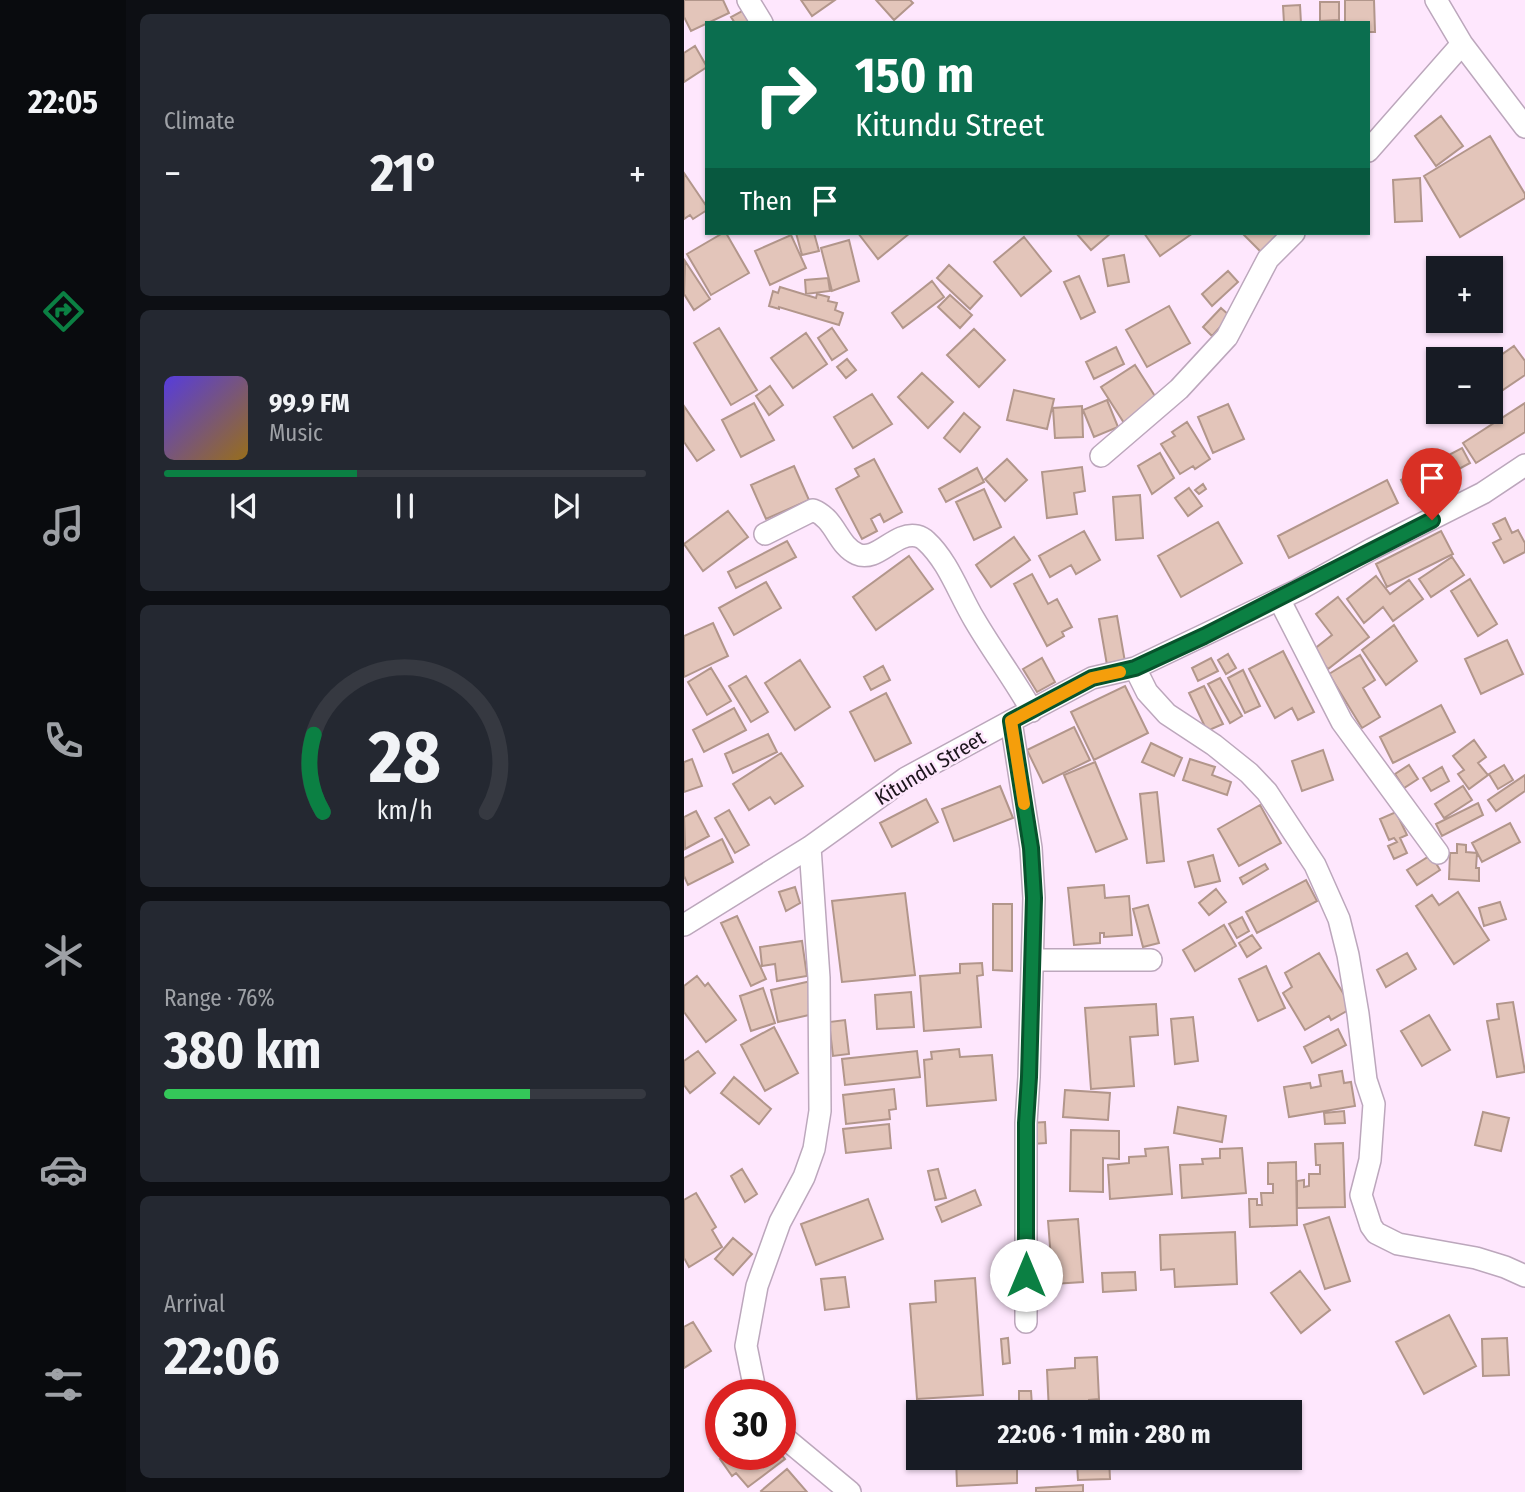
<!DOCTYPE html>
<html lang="en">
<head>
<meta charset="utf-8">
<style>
  body { margin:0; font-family:"Fira Sans Condensed",sans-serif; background:#242831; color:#f1f3f6; height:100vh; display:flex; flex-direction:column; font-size:26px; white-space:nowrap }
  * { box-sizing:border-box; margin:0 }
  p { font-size:23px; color:#9ea1a6 }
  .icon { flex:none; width:38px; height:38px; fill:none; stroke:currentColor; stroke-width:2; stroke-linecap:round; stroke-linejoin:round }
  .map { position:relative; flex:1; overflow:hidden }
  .drawer { display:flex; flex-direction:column; gap:14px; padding:14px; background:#0d0f14; width:558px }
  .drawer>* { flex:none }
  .top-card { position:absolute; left:21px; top:21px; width:665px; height:214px; border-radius:0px; box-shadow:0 2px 5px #0004; background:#0b6e4f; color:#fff; overflow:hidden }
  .controls { position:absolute; left:742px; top:256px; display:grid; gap:14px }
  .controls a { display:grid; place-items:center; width:77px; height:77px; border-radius:0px; background:#171b24; box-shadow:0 2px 5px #0004; font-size:35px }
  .speed { position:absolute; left:21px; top:1379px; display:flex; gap:14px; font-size:35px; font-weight:700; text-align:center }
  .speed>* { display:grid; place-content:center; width:91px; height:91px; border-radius:50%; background:#171b24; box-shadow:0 2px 5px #0004; line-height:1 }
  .speed .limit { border:10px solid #d22; background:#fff; color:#111 }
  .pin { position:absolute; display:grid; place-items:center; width:60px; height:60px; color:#fff; margin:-72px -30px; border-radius:50% 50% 50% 0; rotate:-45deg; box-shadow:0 0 7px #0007 }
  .pin .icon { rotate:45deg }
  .me { position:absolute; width:77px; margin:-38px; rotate:0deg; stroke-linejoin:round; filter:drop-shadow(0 0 5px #0008) }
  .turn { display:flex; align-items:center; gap:24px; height:147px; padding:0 35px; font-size:32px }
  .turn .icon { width:91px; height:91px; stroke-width:2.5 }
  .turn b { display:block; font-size:49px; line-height:60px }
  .then { display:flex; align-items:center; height:66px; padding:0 35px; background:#0003; gap:14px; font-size:26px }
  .big { font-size:52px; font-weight:700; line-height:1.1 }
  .drawer .tile { flex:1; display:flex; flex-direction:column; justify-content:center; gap:10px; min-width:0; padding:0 24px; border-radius:10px; background:#242831 }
  .drawer .dial { align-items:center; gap:0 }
  .dial svg { height:182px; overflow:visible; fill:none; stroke:#363941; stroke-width:7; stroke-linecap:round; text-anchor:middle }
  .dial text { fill:#f1f3f6; stroke:none }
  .song { display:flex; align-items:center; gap:21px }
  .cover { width:84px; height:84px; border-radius:10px; background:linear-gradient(135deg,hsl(250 70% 55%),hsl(40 70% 35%)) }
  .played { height:7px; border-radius:4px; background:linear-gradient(90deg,#0b8043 40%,#363941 40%) }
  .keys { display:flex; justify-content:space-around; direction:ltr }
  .heat { display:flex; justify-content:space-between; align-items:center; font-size:38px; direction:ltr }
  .charge { height:10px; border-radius:5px; background:linear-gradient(90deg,#34c759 76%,#363941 0) }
  .trip { position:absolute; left:222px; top:1400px; width:396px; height:70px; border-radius:0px; background:#171b24; box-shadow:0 2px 5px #0004; font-weight:700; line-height:70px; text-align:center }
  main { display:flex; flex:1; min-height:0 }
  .tab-bar { display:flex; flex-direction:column; width:126px; justify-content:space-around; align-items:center; background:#090b0e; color:#9ea1a6 }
  .tab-bar .icon { width:49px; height:49px }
  .tab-bar .current { color:#0b8043 }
  .tab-bar b { font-size:32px; color:#f1f3f6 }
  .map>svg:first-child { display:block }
</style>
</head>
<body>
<main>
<nav class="tab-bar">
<b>22:05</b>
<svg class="icon current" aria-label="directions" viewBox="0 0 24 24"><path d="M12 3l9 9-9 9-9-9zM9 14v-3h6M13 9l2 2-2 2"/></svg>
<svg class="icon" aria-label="music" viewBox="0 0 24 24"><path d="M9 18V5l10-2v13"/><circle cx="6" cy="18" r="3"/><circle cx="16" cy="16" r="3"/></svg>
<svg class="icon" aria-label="phone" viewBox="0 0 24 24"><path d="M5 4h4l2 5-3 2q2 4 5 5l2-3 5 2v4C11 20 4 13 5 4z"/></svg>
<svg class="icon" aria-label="climate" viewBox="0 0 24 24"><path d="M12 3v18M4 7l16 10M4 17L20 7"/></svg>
<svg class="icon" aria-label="car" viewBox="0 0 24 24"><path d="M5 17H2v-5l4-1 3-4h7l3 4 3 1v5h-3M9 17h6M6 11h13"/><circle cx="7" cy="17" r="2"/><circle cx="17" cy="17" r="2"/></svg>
<svg class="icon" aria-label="filters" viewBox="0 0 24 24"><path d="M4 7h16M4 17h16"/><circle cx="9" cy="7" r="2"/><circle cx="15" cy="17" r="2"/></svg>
</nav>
<section class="drawer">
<div class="tile"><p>Climate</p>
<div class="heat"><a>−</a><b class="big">21°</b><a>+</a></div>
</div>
<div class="tile">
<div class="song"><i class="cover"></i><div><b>99.9 FM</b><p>Music</p></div></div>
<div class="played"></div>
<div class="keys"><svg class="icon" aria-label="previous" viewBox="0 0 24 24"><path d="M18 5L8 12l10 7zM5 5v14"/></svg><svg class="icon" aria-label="pause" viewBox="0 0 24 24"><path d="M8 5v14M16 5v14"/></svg><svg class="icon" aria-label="next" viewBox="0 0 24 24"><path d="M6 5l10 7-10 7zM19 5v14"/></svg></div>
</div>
<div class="tile dial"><svg viewBox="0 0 100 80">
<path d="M14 69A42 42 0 1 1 86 69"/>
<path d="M14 69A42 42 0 0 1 10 35" stroke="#0b8043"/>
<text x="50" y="56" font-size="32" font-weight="700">28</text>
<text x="50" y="72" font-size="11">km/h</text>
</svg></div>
<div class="tile"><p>Range · 76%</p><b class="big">380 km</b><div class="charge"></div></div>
<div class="tile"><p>Arrival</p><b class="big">22:06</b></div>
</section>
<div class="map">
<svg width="841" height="1492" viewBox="0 0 841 1492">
  <rect width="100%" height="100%" fill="#fee7fd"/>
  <path fill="#e3c5ba" stroke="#b2968b" stroke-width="2" d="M0,0H39L45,13L7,31L0,17Z
    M117,0H151L128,16Z
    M192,0H226L229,3L210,20Z
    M661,0H690L691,32H684V23H661Z
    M636,2H655V20L636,21Z
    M616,5L617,23H600L599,6Z
    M60,10L68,23H51L47,17Z
    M11,46L23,67L0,82V53Z
    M757,116L779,146L752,166L731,136Z
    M806,136L841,194V198L776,237L740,176Z
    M0,173L23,207V210L9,219L6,215L0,219Z
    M736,178L738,221L711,222L709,180Z
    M39,233H42L65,273L27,295L3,254Z
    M112,233H130L135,251L118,255Z
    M174,233H226L194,259Z
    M392,233H427L407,250Z
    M460,233H509L476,256Z
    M558,233H601L579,254Z
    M107,235L122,268L86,285L71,251Z
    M340,237L367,271L337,296L310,262Z
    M165,240L175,281L148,291L137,248Z
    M440,255L445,282L424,286L419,259Z
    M1,261L26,299L10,310L0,294Z
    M265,265L298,296L286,309L253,278Z
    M544,271L554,282L528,306L518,294Z
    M395,276L411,312L397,319L380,282Z
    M144,278L146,291L122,294L121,280Z
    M248,281L260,297L219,328L208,313Z
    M96,287L132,298L133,294L145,297L144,301L153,303L151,310L159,313L155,325L95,307V309L85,306L89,291L94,293Z
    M266,295L288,315L276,328L254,307Z
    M485,306L506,343L463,367L442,330Z
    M537,308L546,316L528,336L519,327Z
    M35,328L73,390L47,405L10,343Z
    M148,328L163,350L148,360L134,338Z
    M290,329L321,360L295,387L263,355Z
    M122,333L143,364L109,388L87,358Z
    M830,346L841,361V375L807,398V362Z
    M432,347L440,364L410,379L402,362Z
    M163,359L172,370L162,378L153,367Z
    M451,365L476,404L442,426L417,387Z
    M238,373L269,402L244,428L214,397Z
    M86,386L99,405L85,415L72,396Z
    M330,390L370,399L363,429L323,420Z
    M188,394L208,424L169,448L150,417Z
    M423,400L434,427L410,437L399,410Z
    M70,403L90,440L57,457L38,420Z
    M841,403V432L792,463L779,443Z
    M544,404L560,439L529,453L514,417Z
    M0,406L30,450L13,461L0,442Z
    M398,406L399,437L371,438L369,408Z
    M280,413L296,427L276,452L260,438Z
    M503,422L526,459L511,469L509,466L496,474L477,444L491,436L488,432Z
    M778,448L786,463L725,496L717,480Z
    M476,453L490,478L468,494L454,466Z
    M190,459L218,512L200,522L196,514L187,519L193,531L178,539L152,489L175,476L171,469Z
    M323,459L343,480L321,501L301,479Z
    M110,466L125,500L82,519L67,485Z
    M398,467L401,491L390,493L393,514L363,518L358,472Z
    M293,468L300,482L262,502L255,489Z
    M703,480L714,503L605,558L594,536Z
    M519,484L522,489L515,494L511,490Z
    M505,488L518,506L504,516L491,498Z
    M300,489L317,527L290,540L272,502Z
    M456,495L459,538L432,540L429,497Z
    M44,511L64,537L19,571L0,544Z
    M821,518L828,533L834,530L841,543V552L820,563L809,543L817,539L809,524Z
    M534,522L558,563L497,597L474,556Z
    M400,531L416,560L392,574L387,565L366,577L355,556Z
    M757,531L769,554L703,587L692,564Z
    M330,537L346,560L307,587L292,565Z
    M103,541L112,557L52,588L44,572Z
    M225,556L249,589L192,630L169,597Z
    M768,557L780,575L747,597L735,579Z
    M348,574L364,604L373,599L388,627L378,632L380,636L363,646L330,584Z
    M692,576L706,594L725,580L739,599L709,621L699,607L680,623L663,599Z
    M786,579L813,624L794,636L767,591Z
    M82,582L97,608L50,635L35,608Z
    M654,597L685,637L644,669L629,650L648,635L632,614Z
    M433,616L441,662L423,665L415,619Z
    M29,623L44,656L0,677V636Z
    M710,625L733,661L702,685L678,650Z
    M823,640L839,674L797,694L781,659Z
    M599,651L630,712L614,720L608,708L591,718L565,669Z
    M544,654L552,668L542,674L534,660Z
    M676,655L691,680L679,688L696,717L678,728L645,674Z
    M358,658L371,682L353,692L339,669Z
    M527,658L534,671L514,681L508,668Z
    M116,660L146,707L111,730L81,683Z
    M199,666L206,680L187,690L180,677Z
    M27,668L47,701L23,715L4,682Z
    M559,670L576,706L561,713L544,678Z
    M62,676L84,712L67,722L45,686Z
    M536,678L558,716L546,723L524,684Z
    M441,686L464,733L410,760L387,712Z
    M520,686L539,724L523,731L505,693Z
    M202,693L227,743L191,761L166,712Z
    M757,705L771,732L709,763L696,737Z
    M50,708L62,730L20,752L9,730Z
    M390,727L406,760L359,783L343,750Z
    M84,734L93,752L49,773L41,754Z
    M790,740L802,757L794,763L804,775L785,789L774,774L780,770L769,756Z
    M467,743L498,758L490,776L458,762Z
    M639,750L649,780L618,791L608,761Z
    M97,753L119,786L91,804L86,797L65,810L49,784Z
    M8,759L18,786L0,792V762Z
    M506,759L531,767L528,775L547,782L543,795L499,780Z
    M411,762L443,839L412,852L380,775Z
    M725,765L734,779L720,788L711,774Z
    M820,765L829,780L814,789L805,774Z
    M758,767L765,781L747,791L739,778Z
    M841,775V791L812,811L804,800Z
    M316,786L329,818L270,841L258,809Z
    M779,786L788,800L760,818L751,804Z
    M473,792L480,861L463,863L456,794Z
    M242,799L254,822L208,847L196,823Z
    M794,803L799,815L758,836L752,824Z
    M576,805L597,843L555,866L534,829Z
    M45,810L65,845L51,853L31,818Z
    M12,811L25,836L1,849L0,817Z
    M712,812L723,835L716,838L723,853L710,859L704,846L713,842L710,838L705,840L696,819Z
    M826,823L836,842L798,862L788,843Z
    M38,839L49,862L4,885L0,876V858Z
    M773,844L782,845V852L793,853L792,868H795V881L765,879L766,853H773Z
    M529,855L536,881L511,887L504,862Z
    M747,855L756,870L733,885L723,870Z
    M581,864L584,869L559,884L556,878Z
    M622,880L633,901L573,933L562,912Z
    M420,885L421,898L445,896L448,935L420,937V933H416V943L390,945L384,888Z
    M111,887L116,903L102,911L95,892Z
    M532,889L542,902L525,915L515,903Z
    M774,892L805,940L770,964L732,906L748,895L755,905Z
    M221,893L231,975L158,982L148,901Z
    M816,902L822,919L800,926L795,908Z
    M309,904H328V971L309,970Z
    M464,905L475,943L459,947L449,909Z
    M53,916L82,979L67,986L37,923Z
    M558,917L565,931L553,938L545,924Z
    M540,925L552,946L511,971L499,950Z
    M568,935L577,948L563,957L555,943Z
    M118,941L123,976L93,981L91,964L78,966L76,947Z
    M635,953L668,1008L647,1020L645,1016L621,1030L599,993L608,987L601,973Z
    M723,953L732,969L702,987L693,970Z
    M298,963L299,975L293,976L297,1027L240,1031L236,976L276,973V964Z
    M582,966L601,1008L574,1021L555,979Z
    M13,976L21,986L24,983L52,1020L22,1042L0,1012V986Z
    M127,981L134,1013L94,1022L87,990Z
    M79,988L91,1023L67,1031L56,996Z
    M227,992L230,1027L193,1029L191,995Z
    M829,1002L841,1072L813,1077L803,1021L815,1019L813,1004Z
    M472,1004L474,1035L446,1037L450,1086L407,1089L401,1008Z
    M745,1015L766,1050L738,1066L717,1031Z
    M509,1017L514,1061L491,1064L487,1019Z
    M161,1020L165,1054L149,1056L145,1022Z
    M90,1027L114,1073L81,1091L57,1045Z
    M654,1029L662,1045L628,1063L620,1047Z
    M275,1049L276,1057L308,1055L312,1100L243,1106L240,1060L248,1059L247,1052Z
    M14,1051L31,1073L6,1093L0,1085V1061Z
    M233,1051L236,1077L161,1085L158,1059Z
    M658,1071L660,1083L667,1082L671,1106L605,1117L600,1087L626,1083L627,1088L637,1086L635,1075Z
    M50,1077L87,1109L75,1124L37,1093Z
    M210,1089L212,1109L205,1110L206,1119L162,1124L159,1095Z
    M381,1090L426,1093L424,1120L379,1117Z
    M494,1107L542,1116L538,1142L490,1133Z
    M660,1111L661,1123L641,1124L640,1113Z
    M799,1112L825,1118L817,1151L791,1145Z
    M361,1122L362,1143L348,1144L347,1123Z
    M205,1124L207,1148L162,1153L159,1129Z
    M387,1130L435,1131V1159L419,1158V1192L386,1191Z
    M659,1143L661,1207L613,1208V1181L620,1180V1187L625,1186V1174H636V1165H632L631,1144Z
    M484,1147L488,1194L426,1199L424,1165L445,1163V1157L462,1156L461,1149Z
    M558,1148L562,1193L498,1198L496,1165L519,1164L518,1159L536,1158V1149Z
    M612,1162L613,1225L566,1227L565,1199H573V1205H578L577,1193H589V1184H584V1163Z
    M58,1169L73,1194L61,1202L47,1176Z
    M254,1169L262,1198L251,1200L244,1171Z
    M291,1190L297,1205L258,1222L252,1207Z
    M12,1193L32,1227L28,1230L38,1247L5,1267L0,1258V1200Z
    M184,1199L199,1239L132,1265L117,1224Z
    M645,1217L666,1281L641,1289L620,1225Z
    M394,1219L399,1282L369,1284L364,1221Z
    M551,1232L553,1284L491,1287L490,1269L477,1270L476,1235Z
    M49,1238L68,1254L49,1275L31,1259Z
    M616,1271L646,1310L617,1333L587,1293Z
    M451,1272L452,1290L419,1292L418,1273Z
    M161,1277L165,1307L141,1310L137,1279Z
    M291,1278L299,1395L233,1399L226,1304L252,1302L251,1281Z
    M765,1315L792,1366L740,1394L712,1342Z
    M9,1322L27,1351L0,1368V1327Z
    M324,1338L326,1363L319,1364L317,1339Z
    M823,1338L825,1375L799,1376L798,1339Z
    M413,1357L415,1399L405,1400L406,1412H365L363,1370L391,1368V1358Z
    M335,1391H347L348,1406H335Z
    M96,1453L101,1459L64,1487L52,1473L48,1476L36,1459L42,1454Z
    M272,1458H333V1483L273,1486Z
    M409,1458H425L426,1479L394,1480L393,1464L409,1462Z
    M103,1469L123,1492H78L77,1491Z
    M399,1485V1492H352V1488Z"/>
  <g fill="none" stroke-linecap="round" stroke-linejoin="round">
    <g stroke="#bca7bc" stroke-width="24">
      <path id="minor" d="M64,0L78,23
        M752,0L778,44L841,127
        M684,151L778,44
        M417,456L495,389L543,337L584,259L610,233
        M81,534L129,510C152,519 153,545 173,554C193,563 211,531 233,536C237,537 239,538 242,541C264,561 275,594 290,619C308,650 330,679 348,711
        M595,599L658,722L754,853
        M451,668L463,692L483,714L530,745L565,773L583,792L631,865L655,919L664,955L674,1014L682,1080L690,1104L686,1160L677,1195L687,1226L692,1233L714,1244L792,1258L821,1267L841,1276
        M327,721L347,848L350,898L345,1077L342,1123V1322
        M0,925L126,847L222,778L327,721L408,678L451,668L614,590L688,549L799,493L841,465
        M349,960H467
        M72,1395L62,1346L73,1286L96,1222L120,1177L130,1149L136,1111L135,978L126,847
        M96,1434L166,1492"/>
    </g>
    <use href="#minor" stroke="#fff" stroke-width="21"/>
  </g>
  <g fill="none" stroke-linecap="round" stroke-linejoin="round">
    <g stroke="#07532c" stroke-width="18">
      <path id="route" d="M342,1275V1123L345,1077L350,898L347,848L327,721L408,678L451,668L520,636L748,520"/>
    </g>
    <use href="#route" stroke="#0b8043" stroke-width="12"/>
    <path stroke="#f59e0b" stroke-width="12" d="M340,804L327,721L408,678L436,672"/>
  </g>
  <g text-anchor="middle" stroke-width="5" stroke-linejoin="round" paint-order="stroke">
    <g font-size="21" fill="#1c151c" stroke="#fee7fd">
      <text transform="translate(246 768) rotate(-31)" y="7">Kitundu Street</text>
    </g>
  </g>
</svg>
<div class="controls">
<a>+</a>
<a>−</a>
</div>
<div class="speed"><div class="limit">30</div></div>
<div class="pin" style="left:748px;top:520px;background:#d93025"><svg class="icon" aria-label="arrive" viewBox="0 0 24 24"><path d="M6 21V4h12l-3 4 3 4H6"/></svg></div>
<svg class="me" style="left:342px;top:1275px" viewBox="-20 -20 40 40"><circle r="19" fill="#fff"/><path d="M0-13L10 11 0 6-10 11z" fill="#0b8043"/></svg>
<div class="trip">22:06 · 1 min · 280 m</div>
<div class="top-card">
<div class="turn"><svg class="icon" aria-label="right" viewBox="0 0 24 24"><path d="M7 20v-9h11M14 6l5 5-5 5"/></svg><div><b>150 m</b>Kitundu Street</div></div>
<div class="then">Then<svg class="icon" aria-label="arrive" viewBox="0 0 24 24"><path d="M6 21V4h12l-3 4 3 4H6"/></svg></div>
</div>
</div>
</main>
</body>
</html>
